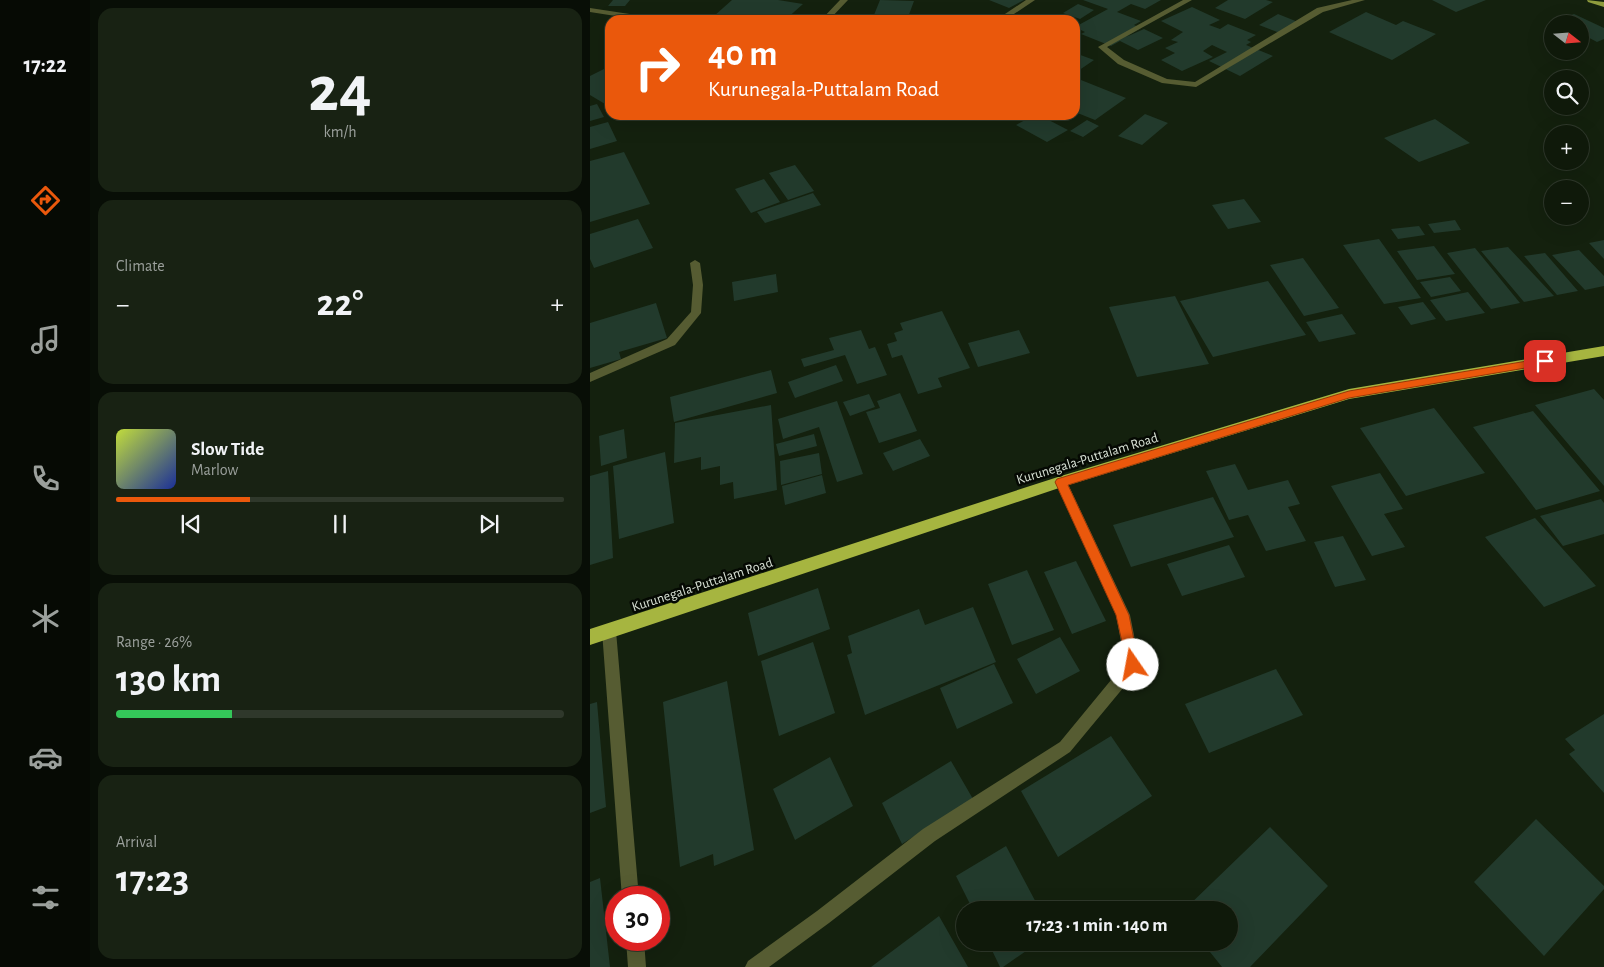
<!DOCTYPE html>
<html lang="en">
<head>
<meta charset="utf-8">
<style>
  body { margin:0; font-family:"Alegreya Sans",sans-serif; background:#182213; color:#f1f3f6; height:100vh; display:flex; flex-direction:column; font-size:19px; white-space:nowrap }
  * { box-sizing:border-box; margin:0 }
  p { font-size:16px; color:#9ba09c }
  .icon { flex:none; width:28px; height:28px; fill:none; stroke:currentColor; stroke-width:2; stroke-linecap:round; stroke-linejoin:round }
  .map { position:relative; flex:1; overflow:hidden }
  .side { display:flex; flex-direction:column; gap:8px; padding:8px; background:#080e06; width:500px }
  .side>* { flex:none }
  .banner { position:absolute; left:15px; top:15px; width:475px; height:105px; border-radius:15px; box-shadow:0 5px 20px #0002,0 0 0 1px #2f382b; background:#ea580c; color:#fff; overflow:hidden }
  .needle { width:32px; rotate:107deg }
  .controls { position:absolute; left:954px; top:15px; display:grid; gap:10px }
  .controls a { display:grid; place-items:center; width:45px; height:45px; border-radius:50%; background:#0f190a; box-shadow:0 5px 20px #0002,0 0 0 1px #2f382b; font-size:25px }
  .speed { position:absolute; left:15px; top:886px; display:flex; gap:10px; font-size:25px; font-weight:700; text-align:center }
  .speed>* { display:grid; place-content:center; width:65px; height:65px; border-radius:50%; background:#0f190a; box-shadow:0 5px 20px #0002,0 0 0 1px #2f382b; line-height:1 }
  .speed .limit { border:8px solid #d22; background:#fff; color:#111 }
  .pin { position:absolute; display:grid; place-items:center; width:42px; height:42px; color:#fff; margin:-21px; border-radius:10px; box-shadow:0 2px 8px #0006 }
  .me { position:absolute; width:55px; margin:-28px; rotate:348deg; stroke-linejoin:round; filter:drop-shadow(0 0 4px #0008) }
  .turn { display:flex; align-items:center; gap:18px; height:105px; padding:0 20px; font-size:22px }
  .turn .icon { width:65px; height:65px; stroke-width:2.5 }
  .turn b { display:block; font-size:35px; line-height:42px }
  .big { font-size:38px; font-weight:700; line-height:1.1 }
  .side .card { flex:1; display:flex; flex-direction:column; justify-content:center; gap:8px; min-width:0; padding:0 18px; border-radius:15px; background:#182213 }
  .side .dial { align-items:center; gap:0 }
  .dial b { font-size:65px; line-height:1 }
  .song { display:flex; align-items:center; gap:15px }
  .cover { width:60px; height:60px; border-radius:8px; background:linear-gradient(135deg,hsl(70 70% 55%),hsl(230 70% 35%)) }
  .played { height:5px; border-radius:2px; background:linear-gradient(90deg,#ea580c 30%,#2f382b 30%) }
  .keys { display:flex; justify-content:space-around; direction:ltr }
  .heat { display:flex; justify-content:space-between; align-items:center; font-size:28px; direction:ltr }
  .charge { height:8px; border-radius:4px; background:linear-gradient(90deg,#34c759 26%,#2f382b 0) }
  .trip { position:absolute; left:366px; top:901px; width:282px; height:50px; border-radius:25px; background:#0f190a; box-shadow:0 5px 20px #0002,0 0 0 1px #2f382b; font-weight:700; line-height:50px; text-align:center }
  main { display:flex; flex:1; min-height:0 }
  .tab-bar { display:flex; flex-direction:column; width:90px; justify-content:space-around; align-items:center; background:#060a04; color:#9ba09c }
  .tab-bar .icon { width:35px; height:35px }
  .tab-bar .selected { color:#ea580c }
  .tab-bar b { font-size:22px; color:#f1f3f6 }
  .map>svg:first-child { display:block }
</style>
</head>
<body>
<main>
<nav class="tab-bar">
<b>17:22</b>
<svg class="icon selected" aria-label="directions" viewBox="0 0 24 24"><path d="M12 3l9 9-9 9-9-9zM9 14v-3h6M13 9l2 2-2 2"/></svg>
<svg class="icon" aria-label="music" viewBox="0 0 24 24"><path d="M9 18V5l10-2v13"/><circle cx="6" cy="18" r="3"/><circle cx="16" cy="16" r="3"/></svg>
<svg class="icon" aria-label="phone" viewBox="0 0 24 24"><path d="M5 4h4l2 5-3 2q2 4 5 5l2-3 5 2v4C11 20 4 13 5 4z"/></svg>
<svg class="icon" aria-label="climate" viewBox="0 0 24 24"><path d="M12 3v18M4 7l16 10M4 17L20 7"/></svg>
<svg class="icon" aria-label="car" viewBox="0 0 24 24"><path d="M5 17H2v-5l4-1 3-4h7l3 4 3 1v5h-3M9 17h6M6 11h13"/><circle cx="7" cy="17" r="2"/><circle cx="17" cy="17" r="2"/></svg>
<svg class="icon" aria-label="filters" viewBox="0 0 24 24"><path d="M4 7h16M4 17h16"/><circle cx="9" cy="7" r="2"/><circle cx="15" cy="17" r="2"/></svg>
</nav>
<section class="side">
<div class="card dial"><b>24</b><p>km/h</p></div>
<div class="card"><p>Climate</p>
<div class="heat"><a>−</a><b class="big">22°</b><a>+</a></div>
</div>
<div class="card">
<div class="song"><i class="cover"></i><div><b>Slow Tide</b><p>Marlow</p></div></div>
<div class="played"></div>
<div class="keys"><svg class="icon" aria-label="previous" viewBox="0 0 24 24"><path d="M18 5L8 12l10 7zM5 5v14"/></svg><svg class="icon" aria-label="pause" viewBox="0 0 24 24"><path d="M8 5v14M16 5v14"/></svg><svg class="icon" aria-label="next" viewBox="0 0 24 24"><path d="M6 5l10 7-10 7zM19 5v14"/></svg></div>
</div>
<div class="card"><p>Range · 26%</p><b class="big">130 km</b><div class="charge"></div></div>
<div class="card"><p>Arrival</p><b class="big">17:23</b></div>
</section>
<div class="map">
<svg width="1014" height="967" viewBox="0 0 1014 967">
  <rect width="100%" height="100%" fill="#14210e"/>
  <path fill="#223a2c" d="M23,0H40L35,6H18Z
    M142,0H188L213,4L195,20H151L124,16Z
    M290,0L324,1L317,20H282Z
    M399,0H434L419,8Z
    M493,0H571L555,9L541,4L527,12L551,21L544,25L551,28L536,37L554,29L573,38L548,50L530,41L521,46L491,34L495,32L485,27L518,9Z
    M638,0H676L683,2L655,19L625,8Z
    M842,0H896L866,12Z
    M488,4L504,10L490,19L473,13Z
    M602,7L630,20L619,25L630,29L638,24L666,35L657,40L661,42L656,45L683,56L650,76L619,61L637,52L622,45L613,51L623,57L592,71L571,60L585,53L575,48L588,42L581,40L593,32L571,21Z
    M776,12L806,25L813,21L846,34L802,60L739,32Z
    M688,14L708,22L690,33L669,25Z
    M984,14L1014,28V39L1007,42L990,33V24H970L965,21Z
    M485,53L504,60L485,73Z
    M16,68L20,70V102L15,104L0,95V76Z
    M486,78L536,98L505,120L485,112Z
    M7,104L14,117L0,121V106Z
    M555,114L578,123L552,145L528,136Z
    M444,115H449L478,130L457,142L426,125Z
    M845,119L880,143L829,162L794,138Z
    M497,120L509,126L493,137L480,131Z
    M18,122L27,141L0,149V127Z
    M34,152L60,204L0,222V161Z
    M205,165L224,191L198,200L179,173Z
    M174,179L190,202L161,213L145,189Z
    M223,193L231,205L175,223L167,212Z
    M654,199L671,222L638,229L622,205Z
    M48,219L63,248L4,268L0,259V234Z
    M865,220L871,230L844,233L838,224Z
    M829,226L835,235L808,239L801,229Z
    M789,239L831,298L794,304L753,245Z
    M1014,240V259L999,243Z
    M844,246L865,274L827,280L807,251Z
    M918,247L964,296L934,302L891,251Z
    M885,248L930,303L901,309L857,253Z
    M989,250L1014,276V286L995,290L962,255Z
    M955,253L988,291L967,295L934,256Z
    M713,258L749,308L714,316L680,265Z
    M186,274L188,292L144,301L142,282Z
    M860,277L871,291L841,297L830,282Z
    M678,281L716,335L623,357L590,301Z
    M878,292L895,313L856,321L840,300Z
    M585,296L619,364L547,377L519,307Z
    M833,302L846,319L821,325L808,307Z
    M66,303L77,338L29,352L31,359L0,368V323Z
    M352,311L380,368L348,378L352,387L328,394L312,355L302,358L297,344L307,341L304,333L313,330L310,323Z
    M752,314L766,334L729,342L716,322Z
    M271,330L279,349L285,347L297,375L267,384L255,355L214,367L211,359L244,350L239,338Z
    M429,330L440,353L388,367L378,343Z
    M246,365L253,381L205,398L198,382Z
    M181,370L187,393L84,422L80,397Z
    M1004,389L1014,400V486L945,405Z
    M310,393L327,431L289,443L276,412L290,408L287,401Z
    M279,394L285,407L260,416L253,402Z
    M247,401L273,474L247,482L229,427L193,439L188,419Z
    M181,405L187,490L144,499L143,482L130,485V466L111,470V457L84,463L85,423Z
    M844,408L895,473L816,496L770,428Z
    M943,411L1010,491L946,510L883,427Z
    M34,429L37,458L11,466L9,436Z
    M224,434L227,446L189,456L186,444Z
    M330,439L340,456L303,471L293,453Z
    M75,452L84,523L29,539L23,466Z
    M229,453L232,474L191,485L190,461Z
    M645,464L658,490L698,480L710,504L698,507L716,541L676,551L658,515L639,520L616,471Z
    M18,471L23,558L0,565V476Z
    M790,473L813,509L794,514L815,547L782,556L741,486Z
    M232,475L236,493L195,505L192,486Z
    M623,497L644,537L541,567L523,525Z
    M1011,499L1014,503V534L973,546L950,516Z
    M945,518L1006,586L954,607L895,537Z
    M753,536L776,580L745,587L724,542Z
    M639,545L655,577L592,596L577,564Z
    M486,561L516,621L482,634L454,572Z
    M437,570L464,630L422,645L398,584Z
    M228,588L240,629L168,656L158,613Z
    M383,607L406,662L275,715L257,655L262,653L258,636L329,609L335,625Z
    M470,637L490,671L446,694L427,659Z
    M223,642L245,713L189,736L171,661Z
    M404,664L423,703L367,729L350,688Z
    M686,669L713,715L619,753L595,704Z
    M137,681L164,850L124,866L123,854L90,867L73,702Z
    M7,702L16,807L0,813V704Z
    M1014,714V793L979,754L985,750L975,739Z
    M521,736L562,796L468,857L431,791Z
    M240,757L263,806L205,840L183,789Z
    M361,761L383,799L312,844L292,803Z
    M946,819L1014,886V889L954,956L884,882Z
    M680,827L738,886L660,967H632L612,942H640V910H594Z
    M416,846L450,910H383L366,876Z
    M10,878L20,967H0V882Z
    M349,916L378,967H281Z
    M398,942H449L413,967H410Z"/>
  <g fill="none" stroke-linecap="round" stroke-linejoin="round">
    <path fill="#565c32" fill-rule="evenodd" d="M250,0H258L239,20H231Z
      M436,0H445L415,20H406Z
      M593,0H602L517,47L534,60L577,79L605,82L727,8L762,0H775L733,12L606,87L572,83L528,64L508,47Z
      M0,8L66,18L70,20H51L0,12Z
      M105,260L110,263L113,285L111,313L85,345L0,382V373L77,339L101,312L103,285L100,263Z
      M471,477L475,479L477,482L540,615L550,665L548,670L480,752L345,841L239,923L179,967H155L158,961L227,911L333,829L470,742L535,663L526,615L465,482L467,479Z
      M19,625L24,627L26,631L49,898H32L12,631L14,627Z
      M36,940H54L56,967H38Z"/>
    <path fill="#8f9c3d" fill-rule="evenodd" d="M997,0L1014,2V7L998,2Z"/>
    <path fill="#a6b540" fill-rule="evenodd" d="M1014,346V356L759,399L472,487L0,645V629L471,476L759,389Z"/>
  </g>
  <path fill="#ea580c" stroke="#983908" d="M955,358L959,359V364L759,398L478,485L539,615L549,665L547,669L543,671L538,669L526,615L465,482L467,479L759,391Z"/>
  <g text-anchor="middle" stroke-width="5" stroke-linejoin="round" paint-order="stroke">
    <g font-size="14" fill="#d8e1d5" stroke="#050903">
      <text transform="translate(497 458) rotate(-17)" y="5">Kurunegala-Puttalam Road</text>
      <text transform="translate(112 584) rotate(-18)" y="5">Kurunegala-Puttalam Road</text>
    </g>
  </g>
</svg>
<div class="controls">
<a><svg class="needle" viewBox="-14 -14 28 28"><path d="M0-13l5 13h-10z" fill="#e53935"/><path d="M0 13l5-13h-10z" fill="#9ba09c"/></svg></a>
<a><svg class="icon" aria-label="search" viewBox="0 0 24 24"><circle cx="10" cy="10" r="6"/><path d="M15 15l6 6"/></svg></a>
<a>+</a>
<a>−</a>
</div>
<div class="speed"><div class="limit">30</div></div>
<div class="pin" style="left:955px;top:361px;background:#d93025"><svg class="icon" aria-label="arrive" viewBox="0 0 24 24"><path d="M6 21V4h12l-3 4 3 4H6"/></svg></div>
<svg class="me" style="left:543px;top:665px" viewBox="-20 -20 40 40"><circle r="19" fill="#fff"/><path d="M0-13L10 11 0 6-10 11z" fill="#ea580c"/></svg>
<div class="trip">17:23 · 1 min · 140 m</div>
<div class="banner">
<div class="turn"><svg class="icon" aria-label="right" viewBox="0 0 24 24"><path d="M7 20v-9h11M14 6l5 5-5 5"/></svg><div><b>40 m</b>Kurunegala-Puttalam Road</div></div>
</div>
</div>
</main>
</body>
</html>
